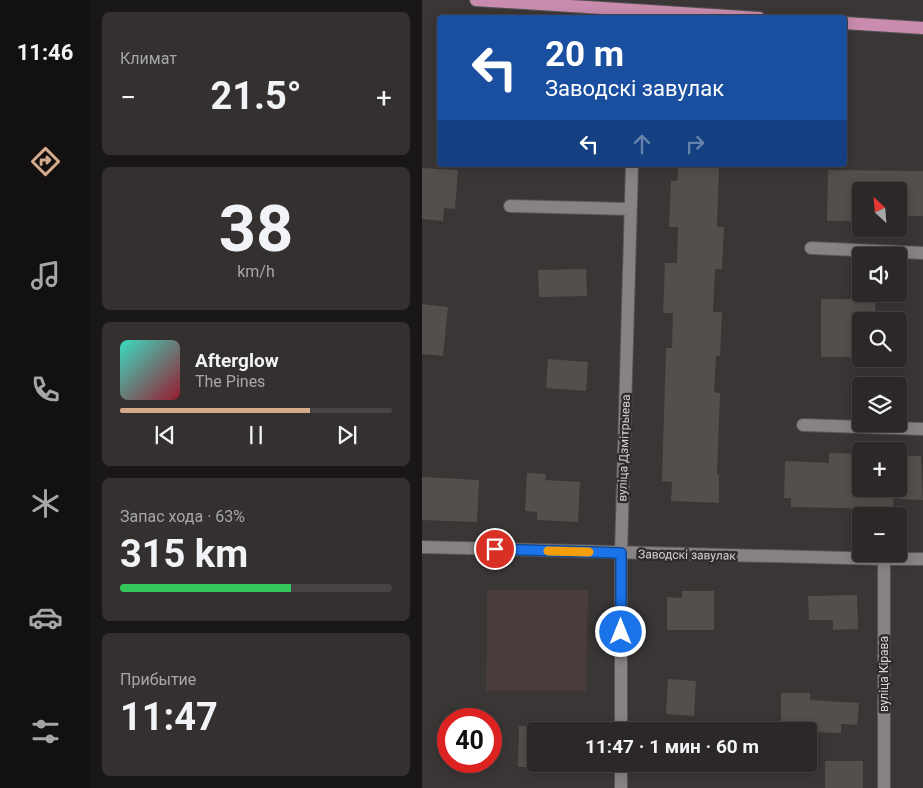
<!DOCTYPE html>
<html lang="ru">
<head>
<meta charset="utf-8">
<style>
  body { margin:0; font-family:Roboto,sans-serif; background:#343030; color:#f1f3f6; height:100vh; display:flex; flex-direction:column; font-size:19px; white-space:nowrap }
  * { box-sizing:border-box; margin:0 }
  p { font-size:16px; color:#a6a6a8 }
  .icon { flex:none; width:28px; height:28px; fill:none; stroke:currentColor; stroke-width:2; stroke-linecap:round; stroke-linejoin:round }
  .map { position:relative; flex:1; overflow:hidden }
  .sheet { display:flex; flex-direction:column; gap:12px; padding:12px; background:#181616; width:332px }
  .sheet>* { flex:none }
  .guide { position:absolute; left:15px; top:15px; width:410px; height:152px; border-radius:5px; box-shadow:0 2px 12px #0003,0 0 0 1px #484445; background:#1a4fa0; color:#fff; overflow:hidden }
  .needle { width:32px; rotate:334deg }
  .controls { position:absolute; left:430px; top:182px; display:grid; gap:10px }
  .controls a { display:grid; place-items:center; width:55px; height:55px; border-radius:5px; background:#2c2828; box-shadow:0 2px 12px #0003,0 0 0 1px #484445; font-size:25px }
  .speed { position:absolute; left:15px; top:708px; display:flex; gap:10px; font-size:25px; font-weight:700; text-align:center }
  .speed>* { display:grid; place-content:center; width:65px; height:65px; border-radius:50%; background:#2c2828; box-shadow:0 2px 12px #0003,0 0 0 1px #484445; line-height:1 }
  .speed .limit { border:8px solid #d22; background:#fff; color:#111 }
  .pin { position:absolute; display:grid; place-items:center; width:42px; height:42px; color:#fff; margin:-21px; border:2px solid #fff; border-radius:50%; box-shadow:0 1px 5px #0007 }
  .me { position:absolute; width:55px; margin:-28px; rotate:0deg; stroke-linejoin:round; filter:drop-shadow(0 0 4px #0008) }
  .turn { display:flex; align-items:center; gap:18px; height:105px; padding:0 25px; font-size:22px }
  .turn .icon { width:65px; height:65px; stroke-width:2.5 }
  .turn b { display:block; font-size:35px; line-height:42px }
  .lanes { display:flex; align-items:center; height:48px; padding:0 25px; background:#0003; justify-content:center; gap:25px; direction:ltr }
  .lanes .off { opacity:.35 }
  .big { font-size:38px; font-weight:700; line-height:1.1 }
  .sheet .widget { flex:1; display:flex; flex-direction:column; justify-content:center; gap:8px; min-width:0; padding:0 18px; border-radius:8px; background:#343030 }
  .sheet .dial { align-items:center; gap:0 }
  .dial b { font-size:65px; line-height:1 }
  .song { display:flex; align-items:center; gap:15px }
  .cover { width:60px; height:60px; border-radius:8px; background:linear-gradient(135deg,hsl(170 70% 55%),hsl(350 70% 35%)) }
  .played { height:5px; border-radius:2px; background:linear-gradient(90deg,#d6ab8b 70%,#484445 70%) }
  .keys { display:flex; justify-content:space-around; direction:ltr }
  .heat { display:flex; justify-content:space-between; align-items:center; font-size:28px; direction:ltr }
  .charge { height:8px; border-radius:4px; background:linear-gradient(90deg,#34c759 63%,#484445 0) }
  .trip { position:absolute; left:105px; top:722px; width:290px; height:50px; border-radius:5px; background:#2c2828; box-shadow:0 2px 12px #0003,0 0 0 1px #484445; font-weight:700; line-height:50px; text-align:center }
  main { display:flex; flex:1; min-height:0 }
  .menu { display:flex; flex-direction:column; width:90px; justify-content:space-around; align-items:center; background:#121010; color:#a6a6a8 }
  .menu .icon { width:35px; height:35px }
  .menu .on { color:#d6ab8b }
  .menu b { font-size:22px; color:#f1f3f6 }
  .map>svg:first-child { display:block }
</style>
</head>
<body>
<main>
<nav class="menu">
<b>11:46</b>
<svg class="icon on" aria-label="directions" viewBox="0 0 24 24"><path d="M12 3l9 9-9 9-9-9zM9 14v-3h6M13 9l2 2-2 2"/></svg>
<svg class="icon" aria-label="music" viewBox="0 0 24 24"><path d="M9 18V5l10-2v13"/><circle cx="6" cy="18" r="3"/><circle cx="16" cy="16" r="3"/></svg>
<svg class="icon" aria-label="phone" viewBox="0 0 24 24"><path d="M5 4h4l2 5-3 2q2 4 5 5l2-3 5 2v4C11 20 4 13 5 4z"/></svg>
<svg class="icon" aria-label="climate" viewBox="0 0 24 24"><path d="M12 3v18M4 7l16 10M4 17L20 7"/></svg>
<svg class="icon" aria-label="car" viewBox="0 0 24 24"><path d="M5 17H2v-5l4-1 3-4h7l3 4 3 1v5h-3M9 17h6M6 11h13"/><circle cx="7" cy="17" r="2"/><circle cx="17" cy="17" r="2"/></svg>
<svg class="icon" aria-label="filters" viewBox="0 0 24 24"><path d="M4 7h16M4 17h16"/><circle cx="9" cy="7" r="2"/><circle cx="15" cy="17" r="2"/></svg>
</nav>
<section class="sheet">
<div class="widget"><p>Климат</p>
<div class="heat"><a>−</a><b class="big">21.5°</b><a>+</a></div>
</div>
<div class="widget dial"><b>38</b><p>km/h</p></div>
<div class="widget">
<div class="song"><i class="cover"></i><div><b>Afterglow</b><p>The Pines</p></div></div>
<div class="played"></div>
<div class="keys"><svg class="icon" aria-label="previous" viewBox="0 0 24 24"><path d="M18 5L8 12l10 7zM5 5v14"/></svg><svg class="icon" aria-label="pause" viewBox="0 0 24 24"><path d="M8 5v14M16 5v14"/></svg><svg class="icon" aria-label="next" viewBox="0 0 24 24"><path d="M6 5l10 7-10 7zM19 5v14"/></svg></div>
</div>
<div class="widget"><p>Запас хода · 63%</p><b class="big">315 km</b><div class="charge"></div></div>
<div class="widget"><p>Прибытие</p><b class="big">11:47</b></div>
</section>
<div class="map">
<svg width="501" height="788" viewBox="0 0 501 788">
  <rect width="100%" height="100%" fill="#3a3636"/>
  <path fill="#483c3d" d="M65,590H166L164,691H64Z"/>
  <path fill="#534f4d" d="M256,167L297,168L295,227H302L300,269H293L291,312H300L298,356H294L292,392L298,393L295,474H297V503L249,501L250,482L240,481L244,348H250L251,313H241L243,263H255L256,227H247L249,181H255Z
    M0,168L36,170L33,209L22,208L21,221L0,219Z
    M406,170L501,171V216H476V191H439V221H405Z
    M164,269L165,296L117,297L116,270Z
    M399,299H453V321H439V357H399Z
    M0,304L26,307L21,356L0,354Z
    M126,359L166,362L164,391L124,388Z
    M407,453L439,454V489H472L471,509L369,507V498H362L363,461L407,463Z
    M476,456H499L501,500L476,499Z
    M105,473L124,474L123,480L158,482L156,522L115,520V512L103,511Z
    M0,477L57,480L55,522L0,520Z
    M260,591H292V630H245V597L260,598Z
    M435,595L436,629L411,630V620H387L386,596Z
    M246,679L274,681L272,716L244,714Z
    M359,693H388V700L437,703L435,725L419,724V733L359,731Z
    M97,726L162,728V731H114V764H161V768L96,767Z
    M403,761H441V788H403Z"/>
  <g fill="none" stroke-linecap="round" stroke-linejoin="round">
    <g stroke="#575455" stroke-width="14">
      <path id="minor" d="M88,206L208,209
        M389,248L501,253
        M381,425L501,429
        M0,547L462,559H501
        M462,559V788
        M199,731V553L210,165
        M199,788V764"/>
    </g>
    <g stroke="#575455" stroke-width="14">
      <path id="major" d="M54,0L337,18
        M422,23L501,28"/>
    </g>
    <use href="#minor" stroke="#888383" stroke-width="12"/>
    <use href="#major" stroke="#c98cae" stroke-width="12"/>
  </g>
  <g fill="none" stroke-linecap="round" stroke-linejoin="round">
    <g stroke="#114b97" stroke-width="12">
      <path id="route" d="M73,549L199,553V632"/>
    </g>
    <use href="#route" stroke="#1a73e8" stroke-width="9"/>
    <path stroke="#f59e0b" stroke-width="9" d="M126,551L167,552"/>
  </g>
  <g text-anchor="middle" stroke-width="5" stroke-linejoin="round" paint-order="stroke">
    <g font-size="12" fill="#d6d3d4" stroke="#302c2c">
      <text transform="translate(202 448) rotate(-88)" y="4">вуліца Дзмітрыева</text>
      <text transform="translate(265 555) rotate(1)" y="4">Заводскі завулак</text>
      <text transform="translate(462 674) rotate(-90)" y="4">вуліца Кірава</text>
    </g>
  </g>
</svg>
<div class="controls">
<a><svg class="needle" viewBox="-14 -14 28 28"><path d="M0-13l5 13h-10z" fill="#e53935"/><path d="M0 13l5-13h-10z" fill="#a6a6a8"/></svg></a>
<a><svg class="icon" aria-label="sound" viewBox="0 0 24 24"><path d="M4 9h4l5-4v14l-5-4H4zM17 9q2 3 0 6"/></svg></a>
<a><svg class="icon" aria-label="search" viewBox="0 0 24 24"><circle cx="10" cy="10" r="6"/><path d="M15 15l6 6"/></svg></a>
<a><svg class="icon" aria-label="layers" viewBox="0 0 24 24"><path d="M12 4l9 5-9 5-9-5zM3 14l9 5 9-5"/></svg></a>
<a>+</a>
<a>−</a>
</div>
<div class="speed"><div class="limit">40</div></div>
<div class="pin" style="left:73px;top:549px;background:#d93025"><svg class="icon" aria-label="arrive" viewBox="0 0 24 24"><path d="M6 21V4h12l-3 4 3 4H6"/></svg></div>
<svg class="me" style="left:199px;top:632px" viewBox="-20 -20 40 40"><circle r="17" fill="#1a73e8" stroke="#fff" stroke-width="3"/><path d="M0-11L8 9 0 5-8 9z" fill="#fff"/></svg>
<div class="trip">11:47 · 1 мин · 60 m</div>
<div class="guide">
<div class="turn"><svg class="icon" aria-label="left" viewBox="0 0 24 24"><path d="M17 20v-9H6M10 6l-5 5 5 5"/></svg><div><b>20 m</b>Заводскі завулак</div></div>
<div class="lanes"><svg class="icon" aria-label="left" viewBox="0 0 24 24"><path d="M17 20v-9H6M10 6l-5 5 5 5"/></svg><svg class="icon off" aria-label="ahead" viewBox="0 0 24 24"><path d="M12 20V5M6 11l6-6 6 6"/></svg><svg class="icon off" aria-label="right" viewBox="0 0 24 24"><path d="M7 20v-9h11M14 6l5 5-5 5"/></svg></div>
</div>
</div>
</main>
</body>
</html>
